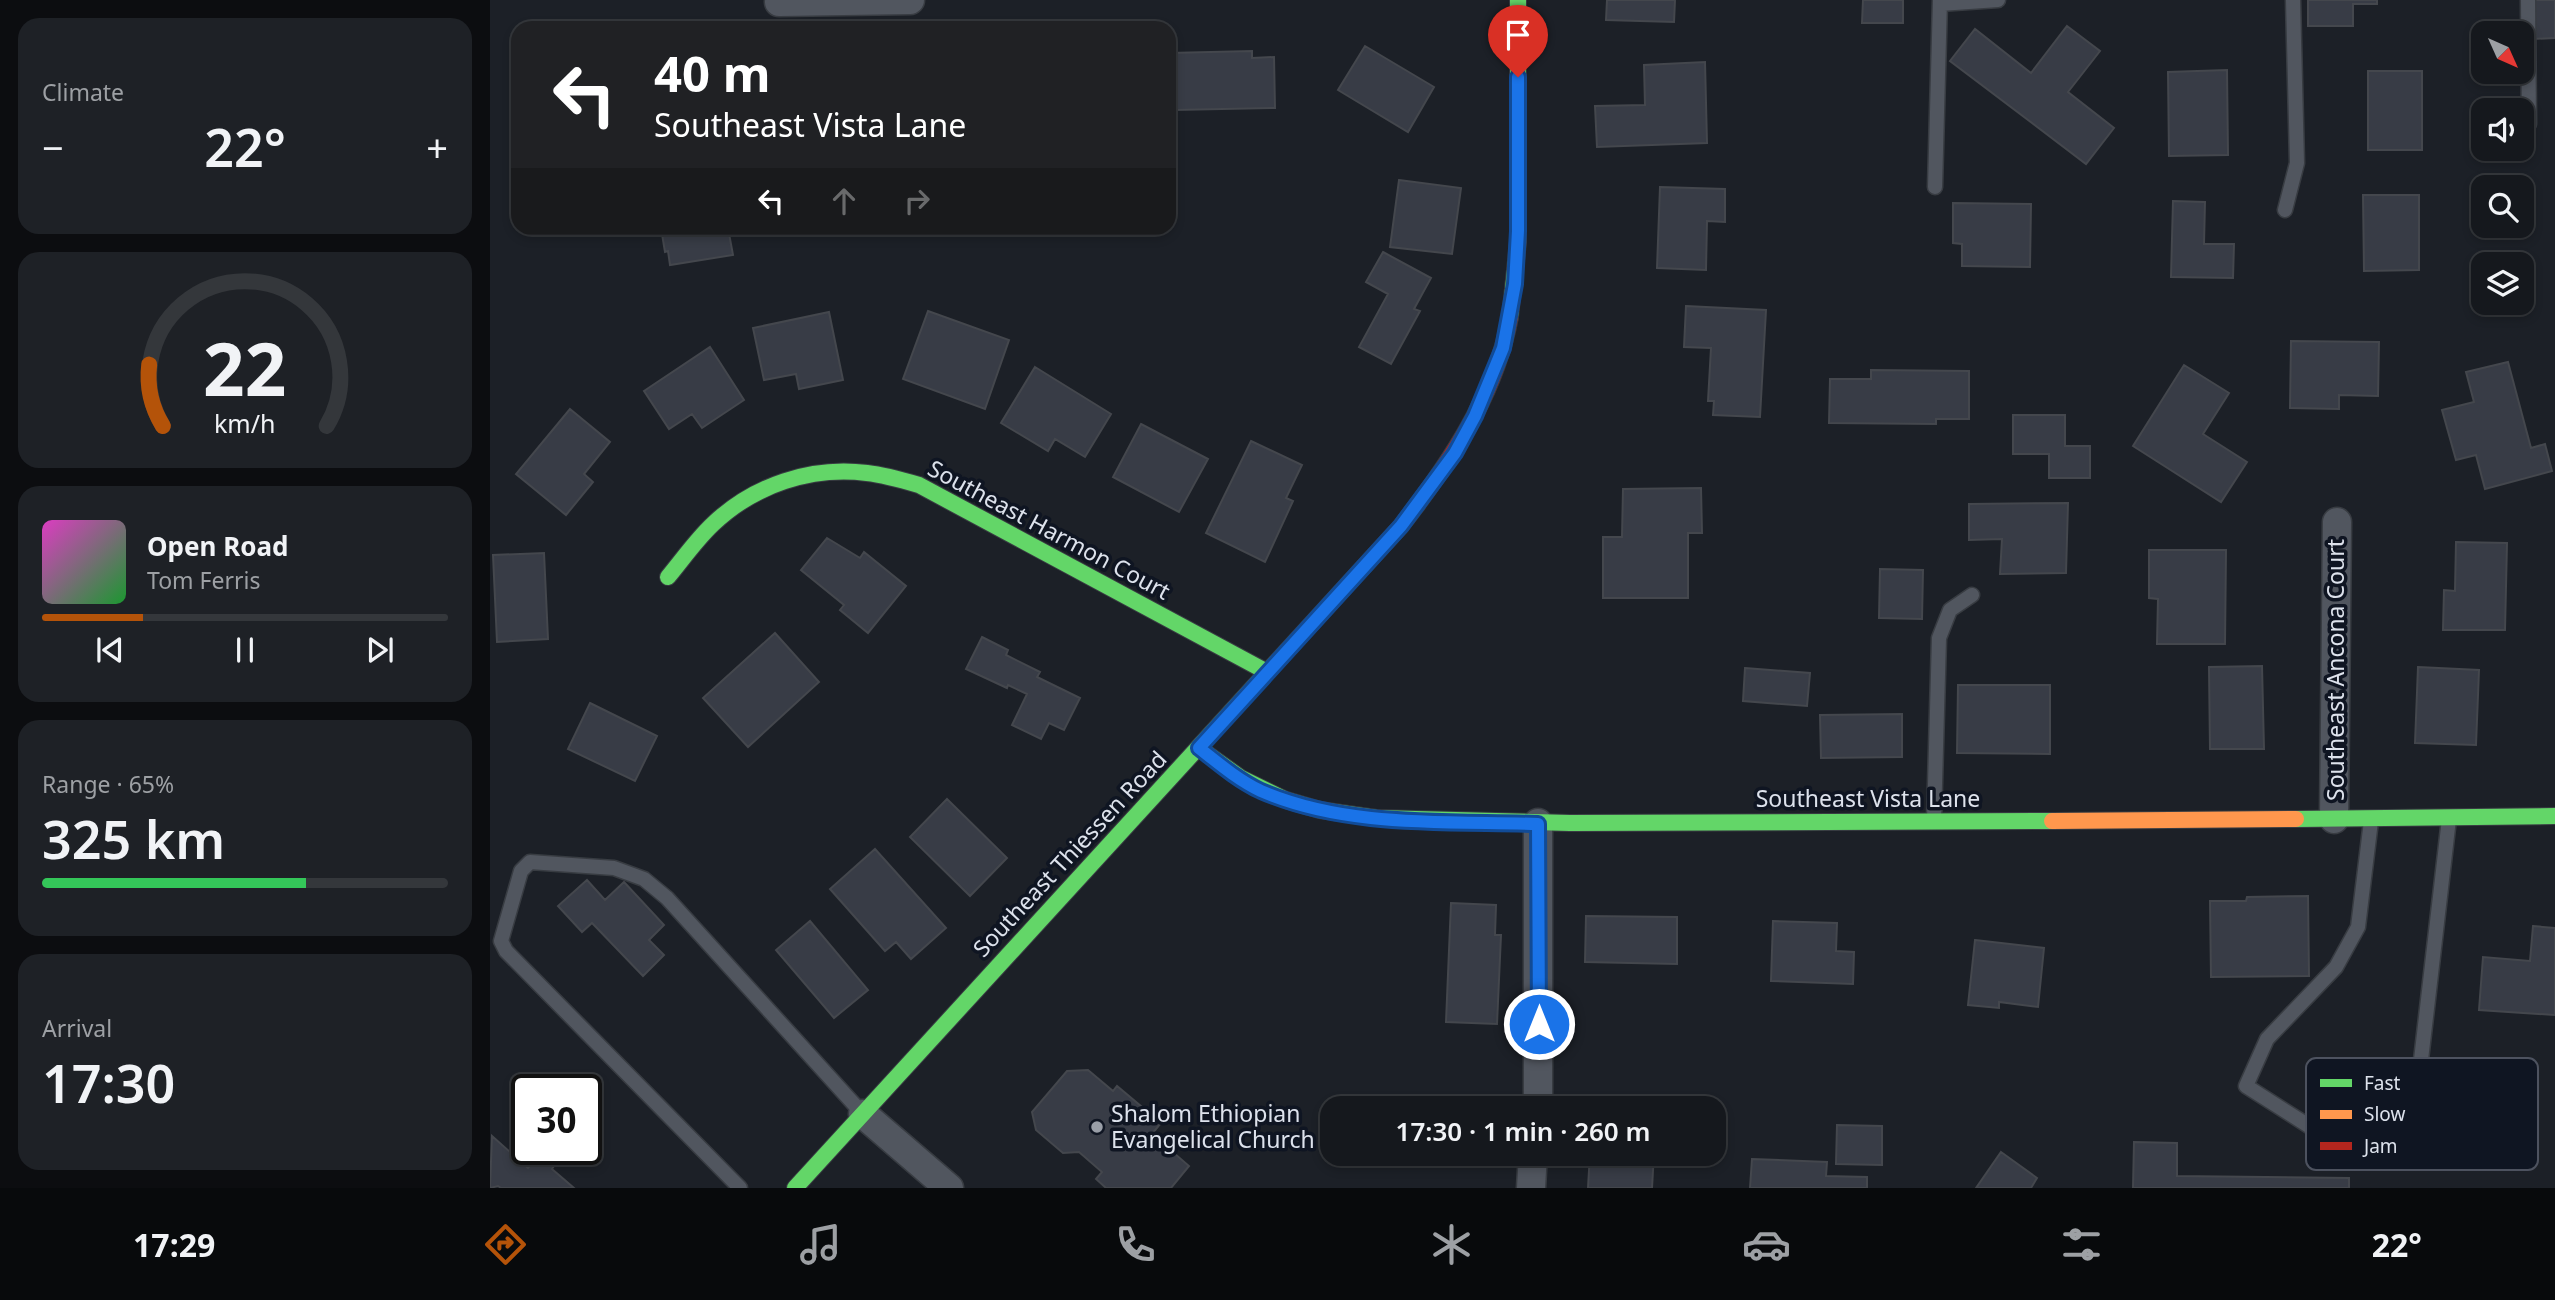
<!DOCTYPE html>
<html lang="en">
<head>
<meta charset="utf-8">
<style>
  body { margin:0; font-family:"Noto Sans",sans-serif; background:#1e2126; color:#f1f3f6; height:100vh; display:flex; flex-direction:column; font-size:26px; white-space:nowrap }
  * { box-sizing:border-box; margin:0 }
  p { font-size:23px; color:#9da0a4 }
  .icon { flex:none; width:38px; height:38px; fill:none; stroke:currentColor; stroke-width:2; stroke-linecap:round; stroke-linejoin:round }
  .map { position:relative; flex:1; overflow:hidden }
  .side { display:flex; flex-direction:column; gap:18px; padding:18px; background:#0c0d10; width:490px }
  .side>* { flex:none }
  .top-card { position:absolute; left:21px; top:21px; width:665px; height:214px; border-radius:21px; box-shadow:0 4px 10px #0003,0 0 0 2px #34373b; background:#202124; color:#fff; overflow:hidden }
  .needle { width:46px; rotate:135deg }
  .tools { position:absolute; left:1981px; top:21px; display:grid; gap:14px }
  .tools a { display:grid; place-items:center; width:63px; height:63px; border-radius:14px; background:#15181d; box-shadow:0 4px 10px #0003,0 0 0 2px #34373b; font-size:35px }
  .speed { position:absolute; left:21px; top:1074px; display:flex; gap:14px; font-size:35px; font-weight:700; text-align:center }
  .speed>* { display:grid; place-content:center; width:91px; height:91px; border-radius:50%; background:#15181d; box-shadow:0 4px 10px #0003,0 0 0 2px #34373b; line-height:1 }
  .speed .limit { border:4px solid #111; border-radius:10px; background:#fff; color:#111 }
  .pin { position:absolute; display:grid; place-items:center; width:60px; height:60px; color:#fff; margin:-72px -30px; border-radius:50% 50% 50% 0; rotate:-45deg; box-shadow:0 0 7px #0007 }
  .pin .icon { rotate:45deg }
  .me { position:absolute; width:77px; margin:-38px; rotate:0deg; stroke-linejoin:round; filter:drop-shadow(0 0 5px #0008) }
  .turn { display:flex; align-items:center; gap:24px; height:147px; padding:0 28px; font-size:32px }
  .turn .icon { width:91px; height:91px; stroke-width:2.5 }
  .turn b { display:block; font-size:49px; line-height:60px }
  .lanes { display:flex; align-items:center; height:66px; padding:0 28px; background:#0003; justify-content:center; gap:35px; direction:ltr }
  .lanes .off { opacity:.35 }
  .big { font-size:52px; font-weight:600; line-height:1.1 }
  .side .card { flex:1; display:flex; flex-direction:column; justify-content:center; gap:10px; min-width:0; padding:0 24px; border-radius:21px; background:#1e2126 }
  .side .dial { align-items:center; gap:0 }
  .dial svg { height:182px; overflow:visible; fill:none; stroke:#34373b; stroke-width:7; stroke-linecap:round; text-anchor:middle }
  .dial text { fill:#f1f3f6; stroke:none }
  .song { display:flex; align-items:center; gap:21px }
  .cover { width:84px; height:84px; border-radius:10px; background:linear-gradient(135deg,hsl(310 70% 55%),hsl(130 70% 35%)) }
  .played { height:7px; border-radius:4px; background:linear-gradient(90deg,#b45309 25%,#34373b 25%) }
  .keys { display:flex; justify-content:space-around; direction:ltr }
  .heat { display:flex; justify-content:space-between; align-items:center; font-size:38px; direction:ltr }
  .charge { height:10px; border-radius:5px; background:linear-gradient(90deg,#34c759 65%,#34373b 0) }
  .trip { position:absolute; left:830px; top:1096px; width:406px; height:70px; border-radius:21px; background:#15181d; box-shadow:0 4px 10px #0003,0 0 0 2px #34373b; font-weight:600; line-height:70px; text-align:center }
  .menu { display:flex; height:112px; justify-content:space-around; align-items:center; background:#080a0c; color:#9da0a4 }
  .menu .icon { width:49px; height:49px }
  .menu .on { color:#b45309 }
  .menu b { font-size:32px; color:#f1f3f6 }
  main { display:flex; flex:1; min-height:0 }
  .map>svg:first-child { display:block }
</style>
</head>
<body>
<main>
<section class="side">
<div class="card"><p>Climate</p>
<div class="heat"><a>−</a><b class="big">22°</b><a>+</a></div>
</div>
<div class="card dial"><svg viewBox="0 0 100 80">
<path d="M14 69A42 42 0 1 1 86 69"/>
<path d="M14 69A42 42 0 0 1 8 42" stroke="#b45309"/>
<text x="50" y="56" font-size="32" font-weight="700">22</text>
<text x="50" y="72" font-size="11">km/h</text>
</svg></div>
<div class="card">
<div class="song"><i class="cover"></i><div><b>Open Road</b><p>Tom Ferris</p></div></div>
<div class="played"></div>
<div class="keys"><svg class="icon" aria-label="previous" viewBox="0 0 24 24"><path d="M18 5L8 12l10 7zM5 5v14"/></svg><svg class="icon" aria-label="pause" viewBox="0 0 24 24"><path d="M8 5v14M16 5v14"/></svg><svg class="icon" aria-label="next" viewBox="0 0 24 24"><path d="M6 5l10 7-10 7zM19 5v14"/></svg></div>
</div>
<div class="card"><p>Range · 65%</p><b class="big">325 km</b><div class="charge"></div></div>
<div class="card"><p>Arrival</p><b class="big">17:30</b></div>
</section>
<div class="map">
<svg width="2065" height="1188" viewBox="0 0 2065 1188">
  <rect width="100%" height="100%" fill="#1c2027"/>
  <path fill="#383c46" stroke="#44474d" stroke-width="2" d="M1117,0H1185L1184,22L1116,20Z
    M1373,0H1413V23H1372Z
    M1818,0H1887V4H1863V26H1818Z
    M2042,0H2065V38L2043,39Z
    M1577,26L1610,51L1578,92L1624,128L1596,164L1460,61L1485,29L1541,73Z
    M875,46L944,87L918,132L848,90Z
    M762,51V58L784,57L785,108L684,110V99H679V53Z
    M1215,62L1217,143L1107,147L1105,106L1155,105L1154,65Z
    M1737,70L1738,155L1679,156L1678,72Z
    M1878,71H1932V150H1878Z
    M909,180L971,188L962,254L900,247Z
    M1170,187L1235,189V222L1217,221L1216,270L1167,268Z
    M1873,195H1929V270L1874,271Z
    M1683,201L1715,202L1714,244H1744L1743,278L1681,277Z
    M1463,203L1541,204L1540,267L1472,266V244L1463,243Z
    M171,228H238L243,255L180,265L178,251L175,252Z
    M893,252L941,278L924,309L930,311L901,364L869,347L898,294L876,282Z
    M1196,306L1276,310L1270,417L1223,415L1224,401H1218L1221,348L1194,347Z
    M438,311L519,340L495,409L413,379Z
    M339,312L353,380L309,389L306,374L274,380L263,328Z
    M1801,341L1889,342L1888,396L1849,395V409L1800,408Z
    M220,347L254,400L212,428L202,414L179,429L154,391Z
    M2018,362L2041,448L2055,444L2062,471L1995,489L1986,455L1966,460L1952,410L1984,402L1976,372Z
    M1694,365L1739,393L1713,434L1757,462L1731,502L1643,446Z
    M545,367L621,414L595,457L565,439L558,451L511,423Z
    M1381,370L1479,371V419H1446V424L1339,423L1340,379H1381Z
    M80,409L120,442L94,474L103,482L76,515L26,474Z
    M1523,415H1575V446H1600V478H1559V454H1523Z
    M651,424L718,459L689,512L623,477Z
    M761,441L812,465L796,498L803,501L775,562L716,533Z
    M1211,488L1212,533H1198V598H1113V537H1132L1133,489Z
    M1578,503L1576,573L1510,574L1512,539L1479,540V504Z
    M337,538L370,558L374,552L416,586L378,633L350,610L354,605L311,570Z
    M1966,542L2017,543L2015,630H1953L1954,590L1965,591Z
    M1659,550H1736L1735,644H1667L1668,599L1659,598Z
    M54,553L58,639L7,642L3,555Z
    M1390,569L1433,570L1432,619L1389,618Z
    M285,633L329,682L258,747L213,698Z
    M492,637L518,650L516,655L550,672L547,677L590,698L574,730L559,723L551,739L522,725L537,694L518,685L517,688L476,669Z
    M1772,666L1774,749H1720L1719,667Z
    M1928,667L1989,670L1986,745L1925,743Z
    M1255,668L1320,673L1317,706L1253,701Z
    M1468,685H1560V754L1467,753Z
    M100,703L167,736L145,781L78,749Z
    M1412,714V757L1331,758L1330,715Z
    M457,799L517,858L480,896L420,837Z
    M385,849L456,928L421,959L406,942L395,951L340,889Z
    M97,880L115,900L134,882L174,925L159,940L174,955L153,976L102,923L92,932L68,906Z
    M1818,896L1819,976L1721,977L1720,901H1756L1757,897Z
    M961,903L1006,905L1005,935H1011L1007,1024L956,1022Z
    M1096,916L1187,917V964L1095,962Z
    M320,921L378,990L344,1018L286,950Z
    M1283,921L1347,923L1346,951L1364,952L1363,984L1281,981Z
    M2043,926L2065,928V1015L1989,1010L1993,957L2040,961Z
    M1485,940L1554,948L1548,1007L1509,1002V1008L1478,1005Z
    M598,1070L623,1091L627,1086L671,1123L662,1134L699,1166L681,1188H616L606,1179L612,1172L589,1152L573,1153L546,1130L542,1112L577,1071Z
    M1347,1125L1392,1126V1165L1346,1164Z
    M2,1136L38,1168L50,1154L64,1166L62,1169L84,1188H11L8,1186L0,1188Z
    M1644,1142L1687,1143V1176L1859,1178V1188H1643Z
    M1511,1152L1547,1178L1541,1188H1486Z
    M1100,1153H1164L1162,1188H1098Z
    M1262,1159L1337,1162L1336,1176L1377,1177V1188H1260Z"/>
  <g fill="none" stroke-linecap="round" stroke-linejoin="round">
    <g stroke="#383c42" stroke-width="17">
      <path id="lane" d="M2038,0L2039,124
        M1450,4L1508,0
        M1445,187L1450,0
        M1795,210L1807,163L1803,0
        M1444,820L1449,638L1460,610L1482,595
        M1881,821L1868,927L1846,967L1777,1039L1756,1086L1822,1128L1924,1120L1959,819
        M250,1188L16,951L11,941L31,871L40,862L124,868L154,879L177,898L372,1113"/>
    </g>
    <g stroke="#383c42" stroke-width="31">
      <path id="street" d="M289,2L420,0
        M1844,819L1847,522
        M1048,1108V823
        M373,1114L459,1188
        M1041,1188L1043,1153"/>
    </g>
    <g stroke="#383c42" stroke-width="18">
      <path id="fast" d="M1020,317L1028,242V0
        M178,577C193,559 206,540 223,524C264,485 321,466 377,473C395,475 412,480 429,485L777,672
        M709,748L751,778L796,800L830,810L886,818L1080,823L1562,821
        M1806,819L2065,816
        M305,1188L911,526L927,505"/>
    </g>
    <g stroke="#383c42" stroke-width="18">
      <path id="slow" d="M1562,821L1806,819"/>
    </g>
    <g stroke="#383c42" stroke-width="18">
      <path id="jam" d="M927,505C969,448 1007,387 1020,317"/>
    </g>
    <use href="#lane" stroke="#51565f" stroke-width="14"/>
    <use href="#street" stroke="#51565f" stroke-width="28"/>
    <use href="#fast" stroke="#63d668" stroke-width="16"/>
    <use href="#slow" stroke="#ff974d" stroke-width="16"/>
    <use href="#jam" stroke="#b3261e" stroke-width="16"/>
  </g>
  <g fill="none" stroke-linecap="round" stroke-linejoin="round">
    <g stroke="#114b97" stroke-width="18">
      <path id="route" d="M1028,77V231L1025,284L1013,348L985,416L965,453L911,526L709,748C728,763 748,780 771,791C856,828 957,821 1048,824L1049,1024"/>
    </g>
    <use href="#route" stroke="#1a73e8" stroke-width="12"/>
  </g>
  <circle fill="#999ea7" stroke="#0f1522" stroke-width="2.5" cx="607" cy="1127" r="7"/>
  <g text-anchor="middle" stroke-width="7" stroke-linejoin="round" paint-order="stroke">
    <g font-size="23" fill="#dde2ec" stroke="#0f1522">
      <text transform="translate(559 530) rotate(28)" y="8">Southeast Harmon Court</text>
      <text transform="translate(1846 670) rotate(-90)" y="8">Southeast Ancona Court</text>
      <text x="1378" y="807">Southeast Vista Lane</text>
      <text transform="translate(580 854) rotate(-47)" y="8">Southeast Thiessen Road</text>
    </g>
    <g font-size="23" fill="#dde2ec" stroke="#0f1522" text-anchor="start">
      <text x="621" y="1122">Shalom Ethiopian<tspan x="621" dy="26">Evangelical Church</tspan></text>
    </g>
  </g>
  <rect x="1816" y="1058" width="232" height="112" rx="10" fill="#0f1522" stroke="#4d525f" stroke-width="2"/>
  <rect x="1830" y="1079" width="32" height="8" fill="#63d668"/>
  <rect x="1830" y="1110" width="32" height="9" fill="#ff974d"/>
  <rect x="1830" y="1142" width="32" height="8" fill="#b3261e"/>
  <g font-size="19" fill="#dde2ec">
    <text x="1874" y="1090">Fast</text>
    <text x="1874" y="1121">Slow</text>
    <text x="1874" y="1153">Jam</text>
  </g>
</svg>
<div class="tools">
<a><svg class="needle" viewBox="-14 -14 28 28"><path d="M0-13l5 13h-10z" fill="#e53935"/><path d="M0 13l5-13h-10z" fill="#9da0a4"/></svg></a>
<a><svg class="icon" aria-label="sound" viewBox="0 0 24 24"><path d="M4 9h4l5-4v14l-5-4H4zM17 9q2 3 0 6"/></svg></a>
<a><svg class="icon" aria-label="search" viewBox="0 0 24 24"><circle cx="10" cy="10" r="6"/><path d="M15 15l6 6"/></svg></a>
<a><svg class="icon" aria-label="layers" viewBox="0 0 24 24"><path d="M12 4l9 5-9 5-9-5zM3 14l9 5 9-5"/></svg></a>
</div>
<div class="speed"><div class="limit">30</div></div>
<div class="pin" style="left:1028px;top:77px;background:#d93025"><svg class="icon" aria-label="arrive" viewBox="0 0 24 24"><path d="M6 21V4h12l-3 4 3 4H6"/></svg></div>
<svg class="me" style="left:1049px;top:1024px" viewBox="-20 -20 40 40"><circle r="17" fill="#1a73e8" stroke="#fff" stroke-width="3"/><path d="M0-11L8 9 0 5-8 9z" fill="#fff"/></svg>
<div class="trip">17:30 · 1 min · 260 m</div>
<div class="top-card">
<div class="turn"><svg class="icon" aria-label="left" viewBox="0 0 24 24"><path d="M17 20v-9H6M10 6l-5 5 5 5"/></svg><div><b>40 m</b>Southeast Vista Lane</div></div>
<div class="lanes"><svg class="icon" aria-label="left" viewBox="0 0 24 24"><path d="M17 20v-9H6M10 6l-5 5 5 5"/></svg><svg class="icon off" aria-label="ahead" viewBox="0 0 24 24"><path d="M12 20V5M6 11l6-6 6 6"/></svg><svg class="icon off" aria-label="right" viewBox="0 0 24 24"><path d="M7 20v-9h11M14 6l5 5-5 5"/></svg></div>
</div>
</div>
</main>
<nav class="menu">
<b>17:29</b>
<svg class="icon on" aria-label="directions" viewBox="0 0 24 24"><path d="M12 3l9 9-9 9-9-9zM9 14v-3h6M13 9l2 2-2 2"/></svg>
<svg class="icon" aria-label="music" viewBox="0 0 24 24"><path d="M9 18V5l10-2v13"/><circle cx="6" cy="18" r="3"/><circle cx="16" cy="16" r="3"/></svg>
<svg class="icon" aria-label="phone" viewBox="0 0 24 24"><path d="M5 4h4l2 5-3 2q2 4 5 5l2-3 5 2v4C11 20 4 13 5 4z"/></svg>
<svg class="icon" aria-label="climate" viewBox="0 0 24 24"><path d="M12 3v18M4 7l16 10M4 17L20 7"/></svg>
<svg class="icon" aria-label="car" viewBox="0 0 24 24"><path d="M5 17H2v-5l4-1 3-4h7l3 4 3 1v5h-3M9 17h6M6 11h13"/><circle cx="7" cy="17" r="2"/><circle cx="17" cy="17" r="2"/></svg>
<svg class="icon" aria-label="filters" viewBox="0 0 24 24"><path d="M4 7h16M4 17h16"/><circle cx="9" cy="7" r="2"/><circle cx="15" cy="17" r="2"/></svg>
<b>22°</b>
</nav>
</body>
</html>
